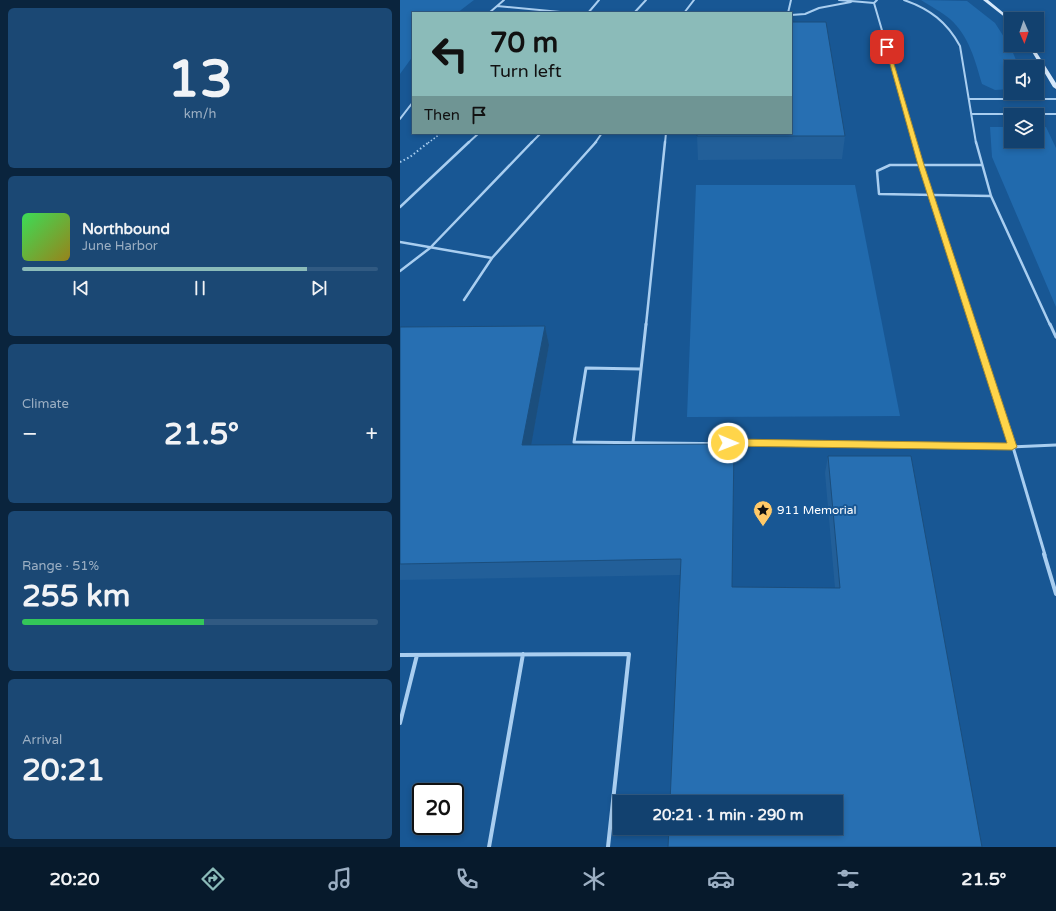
<!DOCTYPE html>
<html lang="en">
<head>
<meta charset="utf-8">
<style>
  body { margin:0; font-family:"Varela Round",sans-serif; background:#1b4874; color:#f1f3f6; height:100vh; display:flex; flex-direction:column; font-size:15px; white-space:nowrap }
  * { box-sizing:border-box; margin:0 }
  p { font-size:13px; color:#9cafc3 }
  .icon { flex:none; width:22px; height:22px; fill:none; stroke:currentColor; stroke-width:2; stroke-linecap:round; stroke-linejoin:round }
  .map { position:relative; flex:1; overflow:hidden }
  .details { display:flex; flex-direction:column; gap:8px; padding:8px; background:#0a243d; width:400px }
  .details>* { flex:none }
  .top-card { position:absolute; left:12px; top:12px; width:380px; height:122px; border-radius:0px; box-shadow:0 2px 6px #0003,0 0 0 1px #315a82; background:#8bbbb9; color:#111; overflow:hidden }
  .needle { width:26px; rotate:178deg }
  .tools { position:absolute; left:604px; top:12px; display:grid; gap:8px }
  .tools a { display:grid; place-items:center; width:40px; height:40px; border-radius:0px; background:#12416f; box-shadow:0 2px 6px #0003,0 0 0 1px #315a82; font-size:20px }
  .speed { position:absolute; left:12px; top:783px; display:flex; gap:8px; font-size:20px; font-weight:700; text-align:center }
  .speed>* { display:grid; place-content:center; width:52px; height:52px; border-radius:50%; background:#12416f; box-shadow:0 2px 6px #0003,0 0 0 1px #315a82; line-height:1 }
  .speed .limit { border:2px solid #111; border-radius:6px; background:#fff; color:#111 }
  .pin { position:absolute; display:grid; place-items:center; width:34px; height:34px; color:#fff; margin:-17px; border-radius:8px; box-shadow:0 2px 6px #0006 }
  .me { position:absolute; width:44px; margin:-22px; rotate:91deg; stroke-linejoin:round; filter:drop-shadow(0 0 3px #0008) }
  .turn { display:flex; align-items:center; gap:14px; height:84px; padding:0 12px; font-size:18px }
  .turn .icon { width:52px; height:52px; stroke-width:2.5 }
  .turn b { display:block; font-size:28px; line-height:34px }
  .then { display:flex; align-items:center; height:38px; padding:0 12px; background:#0003; gap:8px; font-size:15px }
  .big { font-size:30px; font-weight:700; line-height:1.1 }
  .details .widget { flex:1; display:flex; flex-direction:column; justify-content:center; gap:6px; min-width:0; padding:0 14px; border-radius:6px; background:#1b4874 }
  .details .dial { align-items:center; gap:0 }
  .dial b { font-size:52px; line-height:1 }
  .song { display:flex; align-items:center; gap:12px }
  .cover { width:48px; height:48px; border-radius:6px; background:linear-gradient(135deg,hsl(130 70% 55%),hsl(50 70% 35%)) }
  .played { height:4px; border-radius:2px; background:linear-gradient(90deg,#8bbbb9 80%,#315a82 80%) }
  .keys { display:flex; justify-content:space-around; direction:ltr }
  .heat { display:flex; justify-content:space-between; align-items:center; font-size:22px; direction:ltr }
  .charge { height:6px; border-radius:3px; background:linear-gradient(90deg,#34c759 51%,#315a82 0) }
  .trip { position:absolute; left:213px; top:795px; width:230px; height:40px; border-radius:0px; background:#12416f; box-shadow:0 2px 6px #0003,0 0 0 1px #315a82; font-weight:700; line-height:40px; text-align:center }
  .menu { display:flex; height:64px; justify-content:space-around; align-items:center; background:#071a2c; color:#9cafc3 }
  .menu .icon { width:28px; height:28px }
  .menu .on { color:#8bbbb9 }
  .menu b { font-size:18px; color:#f1f3f6 }
  main { display:flex; flex:1; min-height:0 }
  .map>svg:first-child { display:block }
</style>
</head>
<body>
<main>
<section class="details">
<div class="widget dial"><b>13</b><p>km/h</p></div>
<div class="widget">
<div class="song"><i class="cover"></i><div><b>Northbound</b><p>June Harbor</p></div></div>
<div class="played"></div>
<div class="keys"><svg class="icon" aria-label="previous" viewBox="0 0 24 24"><path d="M18 5L8 12l10 7zM5 5v14"/></svg><svg class="icon" aria-label="pause" viewBox="0 0 24 24"><path d="M8 5v14M16 5v14"/></svg><svg class="icon" aria-label="next" viewBox="0 0 24 24"><path d="M6 5l10 7-10 7zM19 5v14"/></svg></div>
</div>
<div class="widget"><p>Climate</p>
<div class="heat"><a>−</a><b class="big">21.5°</b><a>+</a></div>
</div>
<div class="widget"><p>Range · 51%</p><b class="big">255 km</b><div class="charge"></div></div>
<div class="widget"><p>Arrival</p><b class="big">20:21</b></div>
</section>
<div class="map">
<svg width="656" height="847" viewBox="0 0 656 847">
  <rect width="100%" height="100%" fill="#185794"/>
  <path fill="#216aad" d="M0,0H74L57,13H13V56L0,74Z
    M521,0L567,1L595,23L611,48L619,67H611V89L595,90L582,84C575,60 569,36 550,19C542,12 530,6 521,0Z
    M590,127H611V141H637V127H646L656,148V307L592,157Z
    M296,185H455L500,416L287,417Z"/>
  <g fill="none" stroke-linecap="round" stroke-linejoin="round">
    <path stroke="#a9cef0" stroke-width="1.5" stroke-dasharray="1.5 2" stroke-linecap="butt" d="M28,143L40,134L45,133"/>
    <path stroke="#a9cef0" stroke-width="2" stroke-dasharray="1.5 2.5" stroke-linecap="butt" d="M0,162L10,157L29,142"/>
    <path stroke="#a9cef0" stroke-width="2" d="M439,0L474,3
      M477,0L474,3L515,143
      M504,0C530,9 547,22 560,46L576,143
      M97,6L171,13
      M89,13L104,0
      M188,13L199,0
      M234,13L246,0
      M284,13L294,0
      M388,13L391,0
      M391,15L405,14L419,8L451,2
      M569,99H656
      M571,114H656
      M0,119L13,102
      M174,133H201
      M68,143L79,133
      M131,143L141,133
      M195,143L202,133
      M265,143L266,133"/>
    <path stroke="#a9cef0" stroke-width="2.5" d="M514,142L573,325
      M576,142L591,196L650,325
      M581,165H490L477,171L479,194L591,196
      M0,207L69,142
      M0,242L92,258
      M0,271L30,248L132,142
      M64,300L92,258L196,142
      M246,325L265,142"/>
    <path stroke="#a9cef0" stroke-width="3" d="M573,324L613,447L645,555
      M650,324L656,337
      M240,369L186,368L174,442L613,447L656,445
      M233,442L246,324"/>
    <path stroke="#a9cef0" stroke-width="4" d="M644,554L656,594
      M0,655L229,654L208,847
      M0,723L17,655
      M89,847L123,654"/>
    <path fill="#d7e9fb" fill-rule="evenodd" d="M583,0H588L611,19V22Z
      M628,45H632L656,83V89L653,87Z"/>
  </g>
  <path fill="#225f99" d="M297,136H445L442,159L298,160Z
    M145,326L149,345L131,445L332,587L435,588L425,473L428,456L582,847L281,575L0,580V327Z"/>
  <path fill="#1b4e7d" d="M145,326L149,345L128,463L122,445Z"/>
  <path fill="#276fb2" stroke="#1b4e7d" d="M391,22H426L445,136H297V133H391Z
    M145,326L122,445L334,444L332,587L440,588L428,456H511L582,847H268L269,828H436V802H270L281,559L0,564V327Z"/>
  <path fill="#ffd54a" stroke="#a68a30" d="M485,46L489,47L524,165L617,447L612,450L324,446V440L328,439L607,443L518,165Z"/>
  <defs>
    <g id="sight-pin" transform="scale(1)"><path d="M0 17L-7.5 6A9.5 9.5 0 1 1 7.5 6Z" fill="#ffc968" stroke="#185794"/><path d="M0-6L1.8-2.2L6-1.7L2.9 1.2L3.7 5.4L0 3.3L-3.7 5.4L-2.9 1.2L-6-1.7L-1.8-2.2Z" fill="#111"/></g>
  </defs>
  <g fill-rule="evenodd">
    <use href="#sight-pin" x="363" y="510"/>
  </g>
  <g text-anchor="middle" stroke-width="4" stroke-linejoin="round" paint-order="stroke">
    <g font-size="12" fill="#fff" stroke="#185794" text-anchor="start">
      <text x="377" y="514">911 Memorial</text>
    </g>
  </g>
</svg>
<div class="tools">
<a><svg class="needle" viewBox="-14 -14 28 28"><path d="M0-13l5 13h-10z" fill="#e53935"/><path d="M0 13l5-13h-10z" fill="#9cafc3"/></svg></a>
<a><svg class="icon" aria-label="sound" viewBox="0 0 24 24"><path d="M4 9h4l5-4v14l-5-4H4zM17 9q2 3 0 6"/></svg></a>
<a><svg class="icon" aria-label="layers" viewBox="0 0 24 24"><path d="M12 4l9 5-9 5-9-5zM3 14l9 5 9-5"/></svg></a>
</div>
<div class="speed"><div class="limit">20</div></div>
<div class="pin" style="left:487px;top:47px;background:#d93025"><svg class="icon" aria-label="arrive" viewBox="0 0 24 24"><path d="M6 21V4h12l-3 4 3 4H6"/></svg></div>
<svg class="me" style="left:328px;top:443px" viewBox="-20 -20 40 40"><circle r="17" fill="#ffd54a" stroke="#fff" stroke-width="3"/><path d="M0-11L8 9 0 5-8 9z" fill="#fff"/></svg>
<div class="trip">20:21 · 1 min · 290 m</div>
<div class="top-card">
<div class="turn"><svg class="icon" aria-label="left" viewBox="0 0 24 24"><path d="M17 20v-9H6M10 6l-5 5 5 5"/></svg><div><b>70 m</b>Turn left</div></div>
<div class="then">Then<svg class="icon" aria-label="arrive" viewBox="0 0 24 24"><path d="M6 21V4h12l-3 4 3 4H6"/></svg></div>
</div>
</div>
</main>
<nav class="menu">
<b>20:20</b>
<svg class="icon on" aria-label="directions" viewBox="0 0 24 24"><path d="M12 3l9 9-9 9-9-9zM9 14v-3h6M13 9l2 2-2 2"/></svg>
<svg class="icon" aria-label="music" viewBox="0 0 24 24"><path d="M9 18V5l10-2v13"/><circle cx="6" cy="18" r="3"/><circle cx="16" cy="16" r="3"/></svg>
<svg class="icon" aria-label="phone" viewBox="0 0 24 24"><path d="M5 4h4l2 5-3 2q2 4 5 5l2-3 5 2v4C11 20 4 13 5 4z"/></svg>
<svg class="icon" aria-label="climate" viewBox="0 0 24 24"><path d="M12 3v18M4 7l16 10M4 17L20 7"/></svg>
<svg class="icon" aria-label="car" viewBox="0 0 24 24"><path d="M5 17H2v-5l4-1 3-4h7l3 4 3 1v5h-3M9 17h6M6 11h13"/><circle cx="7" cy="17" r="2"/><circle cx="17" cy="17" r="2"/></svg>
<svg class="icon" aria-label="filters" viewBox="0 0 24 24"><path d="M4 7h16M4 17h16"/><circle cx="9" cy="7" r="2"/><circle cx="15" cy="17" r="2"/></svg>
<b>21.5°</b>
</nav>
</body>
</html>
